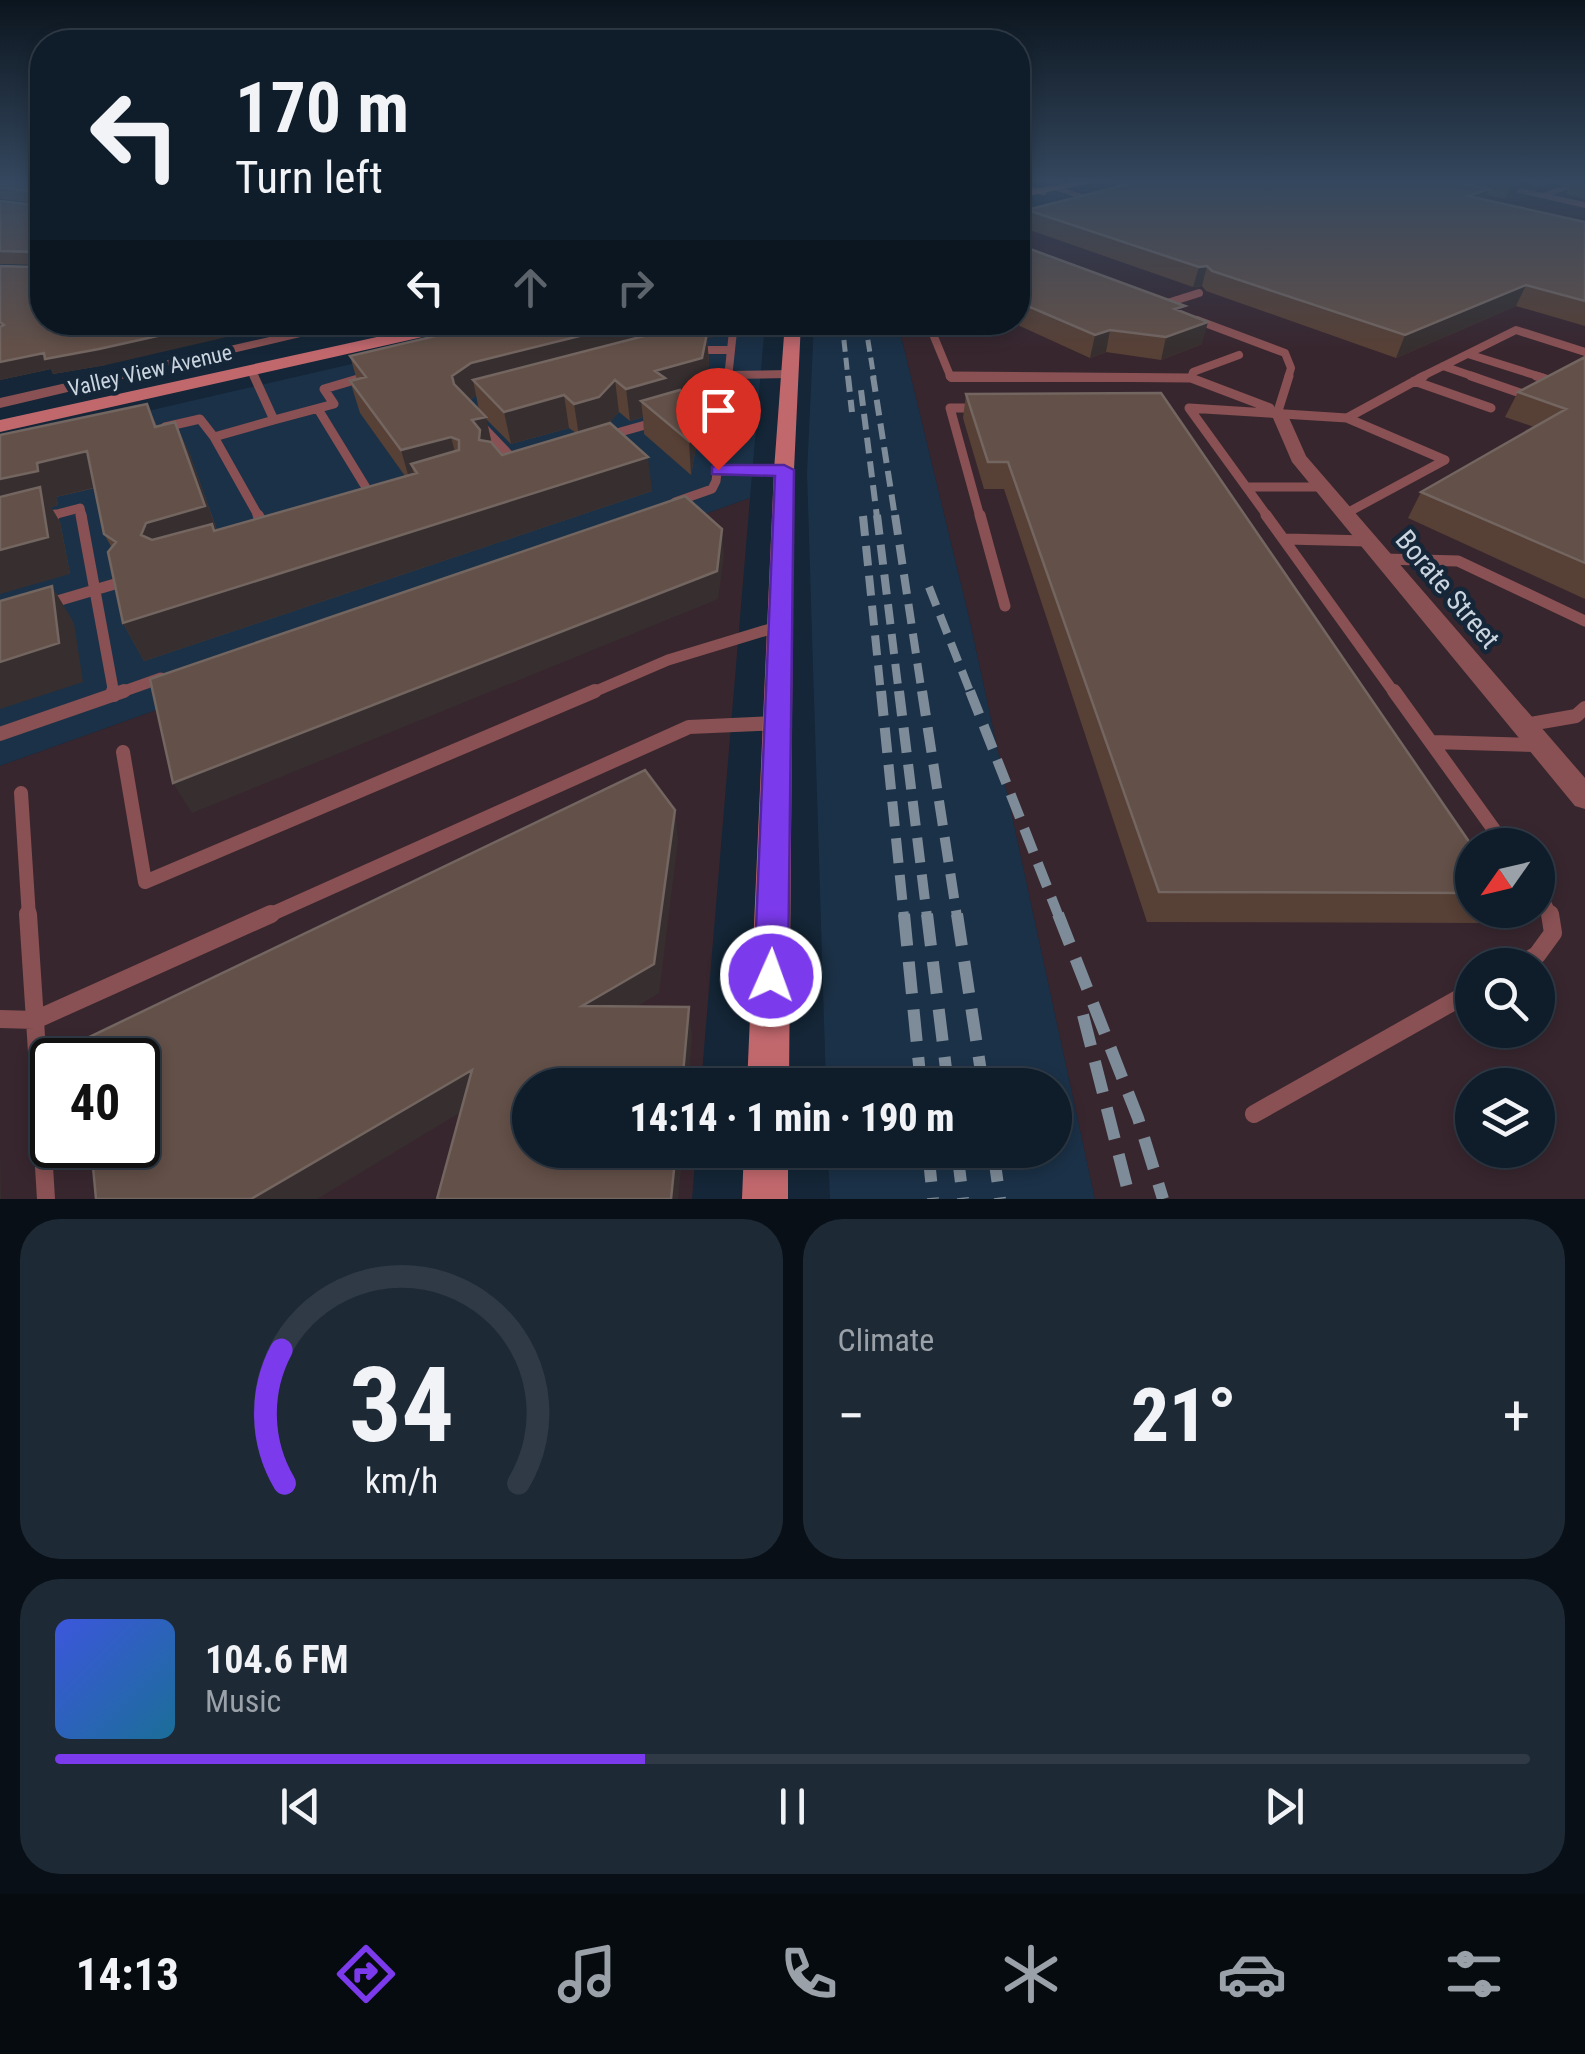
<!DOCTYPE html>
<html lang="en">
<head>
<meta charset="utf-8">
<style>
  body { margin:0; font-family:"Roboto Condensed",sans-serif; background:#1d2935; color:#f1f3f6; height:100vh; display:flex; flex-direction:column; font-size:38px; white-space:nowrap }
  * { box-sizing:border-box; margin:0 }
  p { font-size:32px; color:#9ba1a8 }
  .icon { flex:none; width:55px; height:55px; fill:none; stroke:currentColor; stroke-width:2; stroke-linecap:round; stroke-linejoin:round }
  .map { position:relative; height:1199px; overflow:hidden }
  .drawer { display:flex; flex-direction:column; gap:20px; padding:20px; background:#080f17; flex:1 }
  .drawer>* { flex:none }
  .hud { position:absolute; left:30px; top:30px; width:1000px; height:305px; border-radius:40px; box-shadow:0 5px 15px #0003,0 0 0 2px #2f3a46; background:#0f1c29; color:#f1f3f6; overflow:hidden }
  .needle { width:65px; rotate:236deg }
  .fabs { position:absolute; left:1455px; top:828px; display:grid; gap:20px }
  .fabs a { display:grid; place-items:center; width:100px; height:100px; border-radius:50%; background:#0f1c29; box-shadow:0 5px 15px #0003,0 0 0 2px #2f3a46; font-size:50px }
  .speed { position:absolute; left:30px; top:1038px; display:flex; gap:20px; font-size:50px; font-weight:700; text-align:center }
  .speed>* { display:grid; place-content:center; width:130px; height:130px; border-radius:50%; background:#0f1c29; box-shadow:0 5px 15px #0003,0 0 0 2px #2f3a46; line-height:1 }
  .speed .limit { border:5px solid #111; border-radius:15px; background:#fff; color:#111 }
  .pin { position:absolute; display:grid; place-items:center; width:85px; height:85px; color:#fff; margin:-102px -42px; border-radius:50% 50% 50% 0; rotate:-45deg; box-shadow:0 0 10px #0007 }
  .pin .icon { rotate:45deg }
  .me { position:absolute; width:110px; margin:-55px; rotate:2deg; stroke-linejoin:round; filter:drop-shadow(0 0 8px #0008) }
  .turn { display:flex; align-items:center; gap:35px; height:210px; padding:0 40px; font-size:45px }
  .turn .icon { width:130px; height:130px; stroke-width:2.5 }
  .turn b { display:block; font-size:70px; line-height:85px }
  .lanes { display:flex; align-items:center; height:95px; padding:0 40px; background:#0003; justify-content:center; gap:50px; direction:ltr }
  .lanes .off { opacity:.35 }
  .big { font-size:75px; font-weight:800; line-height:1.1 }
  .drawer .card { flex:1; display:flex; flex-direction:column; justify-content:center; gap:15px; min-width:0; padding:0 35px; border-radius:40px; background:#1d2935 }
  .drawer .dial { align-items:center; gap:0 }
  .dial svg { height:260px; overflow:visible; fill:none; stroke:#2f3a46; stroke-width:7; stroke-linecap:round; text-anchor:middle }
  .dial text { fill:#f1f3f6; stroke:none }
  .song { display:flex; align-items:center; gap:30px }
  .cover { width:120px; height:120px; border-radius:15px; background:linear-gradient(135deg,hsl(230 70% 55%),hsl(200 70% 35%)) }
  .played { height:10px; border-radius:5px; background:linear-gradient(90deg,#7c3aed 40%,#2f3a46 40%) }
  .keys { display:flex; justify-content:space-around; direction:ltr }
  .heat { display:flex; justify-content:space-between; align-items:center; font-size:55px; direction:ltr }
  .drawer .tiles { flex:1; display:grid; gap:20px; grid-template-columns:1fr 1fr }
  .card:last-child { grid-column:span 2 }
  .trip { position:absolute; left:512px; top:1068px; width:560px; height:100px; border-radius:50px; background:#0f1c29; box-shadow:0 5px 15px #0003,0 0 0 2px #2f3a46; font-weight:800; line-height:100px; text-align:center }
  .tab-bar { display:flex; height:160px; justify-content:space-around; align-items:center; background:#060b10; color:#9ba1a8 }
  .tab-bar .icon { width:70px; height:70px }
  .tab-bar .on { color:#7c3aed }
  .tab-bar b { font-size:45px; color:#f1f3f6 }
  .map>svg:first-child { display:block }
</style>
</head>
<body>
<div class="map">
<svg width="1585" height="1199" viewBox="0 0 1585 1199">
  <rect width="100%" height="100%" fill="#142637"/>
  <path fill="#1b3147" d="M530,323H765L750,498L0,766V445Z
    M814,323H898L969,617L1095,1199H830L828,1150H1055V1085H826L807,473Z"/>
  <path fill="#38262e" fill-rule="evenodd" d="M1141,181H1585V1199H1095L969,617L898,323L1018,322V210ZM1472,845H1538V910H1472ZM1472,965H1538V1030H1472ZM1472,1085H1538V1150H1472Z
    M750,498L701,1085H530V1150H696L692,1199H0V766ZM52,1060H138V1145H52Z"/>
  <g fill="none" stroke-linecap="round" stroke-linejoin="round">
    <path stroke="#895153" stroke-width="5" d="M1018,185L1044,193
      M1059,189L1092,200
      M1541,196L1571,186L1555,181"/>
    <path stroke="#895153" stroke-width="8" d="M1158,306L1199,293
      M1197,320L1285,353L1291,368L1288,378
      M928,322L951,378H1192
      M696,350H731
      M1468,354L1544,378
      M1443,366L1478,378
      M251,370L255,378
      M728,375L790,374
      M360,378L371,375
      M728,378L734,322
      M1191,378L1193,372L1239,355
      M1419,378L1516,330L1585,352"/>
    <path stroke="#895153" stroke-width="9" d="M950,376L1191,378L1270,408
      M1471,376L1523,394
      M1536,376L1549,380
      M1414,381L1491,408
      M975,408H950L980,517
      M318,409L373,499
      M1278,411L1289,376
      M683,414L725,406
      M274,420L334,404L324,389L368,376
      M482,426L517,463
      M165,427L200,419L214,437L274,420L254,376
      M606,436L656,422
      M214,437L259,517
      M718,471L784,470
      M1247,487H1322
      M675,502L712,489L716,481L728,376
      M1345,514L1445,460L1347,418
      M46,517L80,508L82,517
      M1268,517L1189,408L1347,418L1424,376"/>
    <path stroke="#895153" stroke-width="11" d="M81,515L114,694
      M258,515L266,529
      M980,515L1005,606
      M1266,515L1395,694
      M43,518L55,515
      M1286,539L1368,541
      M1383,559L1458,561L1585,621
      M47,604L125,581
      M116,694L161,678
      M589,694L668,660L780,626"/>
    <path stroke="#895153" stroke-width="14" d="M113,691L114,695
      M1394,691L1505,845
      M1524,725L1576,716L1585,708
      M0,734L124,691
      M1433,742L1536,745
      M123,752L145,882L595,691
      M21,793L29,917
      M1538,891L1551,917
      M265,917L689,727L778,723"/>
    <path stroke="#895153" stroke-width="18" d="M28,914L35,1020L271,914
      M1520,965L1537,955L1553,933L1550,914
      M0,1019L35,1020L46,1199
      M1254,1114L1472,991"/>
    <path fill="#895153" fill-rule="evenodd" d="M1467,181H1486L1585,202V208Z
      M336,322H364L0,408V398Z
      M1278,406L1286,411L1306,456L1585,778V809L1575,806L1292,462L1270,411Z"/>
    <path fill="#c1686d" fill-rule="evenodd" d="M1077,181H1101L1018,198V192Z
      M501,322L461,335L427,336L0,432V420L427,326Z
      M785,322H801L794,470L789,1085H747L774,470Z
      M744,1150H788V1199H742Z"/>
    <path stroke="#7e8c99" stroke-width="5" stroke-dasharray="12 6" stroke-linecap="butt" d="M842,322L848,378
      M865,322L874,378"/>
    <path stroke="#7e8c99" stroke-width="6" stroke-dasharray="16 8" stroke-linecap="butt" d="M848,376L852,412
      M873,376L895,517
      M861,390L877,517"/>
    <path stroke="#7e8c99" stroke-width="8" stroke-dasharray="20 10" stroke-linecap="butt" d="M877,515L899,694
      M895,515L922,694
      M863,516L881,694
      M929,587L971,694"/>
    <path stroke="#7e8c99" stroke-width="10" stroke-dasharray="25 12" stroke-linecap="butt" d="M881,691L904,917
      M899,691L927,917
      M922,691L957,917
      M970,691L1059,917"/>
    <path stroke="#7e8c99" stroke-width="12" stroke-dasharray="32 16" stroke-linecap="butt" d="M904,914L921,1085
      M927,914L948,1085
      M957,914L983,1085
      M1058,914L1138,1118L1163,1199
      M1083,1015L1130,1199
      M928,1150L933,1199
      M957,1150L963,1199
      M993,1150L1000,1199"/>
  </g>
  <path fill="#574036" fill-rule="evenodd" d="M0,181H42V322L106,365L53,374L51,369L0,380V266L35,267L37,265L0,264V201L36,205L37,203L0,199Z
    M1104,181H1522L1515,196L1505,199L1487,195L1485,200L1585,222V326L1516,306L1396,358L1206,291L1202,286L1193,287L1024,228L1027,210L1120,186Z
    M1532,181H1553L1551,185L1538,188L1529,186Z
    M1571,181H1585V199L1566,194L1572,182Z
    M1018,248L1183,312L1202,344L1161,360L1106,352L1090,358L1011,322H1018Z
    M520,324L714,337L707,338L709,363L704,389L686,395L698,435L691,475L644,434L643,417L630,421L619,412L608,424L652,491L144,661L123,623L112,548L104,534L95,488L56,497L58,505L51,507L60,522L70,574L0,435L147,404L157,426L175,422L190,455L217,530L405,476L360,413L350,381L357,380L350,356ZM476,395L479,410L470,400ZM486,419L511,444L569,428L576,433L502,455L492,444Z
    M1585,357V599L1408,518L1421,492L1534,427L1505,417L1518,392Z
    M966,394L1472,846V910H1492L1481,923L1147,922L1004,489H984L963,418Z"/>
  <path fill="#372f2f" d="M1518,181H1522L1515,196L1505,199L1512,183Z
    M1542,181H1553L1551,185L1538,188Z
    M1489,189L1482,207L1468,196Z
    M1207,266L1202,286L1193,287L1199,267Z
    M1526,285L1516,306L1396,358L1405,335Z
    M220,322H291L106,365L53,374L51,369L0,380V362Z
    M636,322H716L714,337L707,338L709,363L704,389L666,400L641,401L643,417L630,421L626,389L656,381L473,380L476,395L459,408L452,376L471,363Z
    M1208,322L1202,344L1161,360L1166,337Z
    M1110,330L1106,352L1090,358L1095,335Z
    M615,380L619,412L604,429L579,436L574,404Z
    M564,395L569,428L511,444L504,412Z
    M696,403L698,435L691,475L689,441Z
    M486,417L493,450L487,463L472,420Z
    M175,422L190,455L221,542L164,559L141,535Z
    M451,437L460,471L417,473L411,464L416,483L411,485L401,450Z
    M87,451L105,485L56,497L58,505L51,507L60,522L70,574L0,594V479L37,463Z
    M648,457L652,491L144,661L123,623Z
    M722,529L724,556L718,599L192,813L173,783Z
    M52,586L74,623L83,682L0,709V662Z
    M675,810L678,840L659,993L590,1035L582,1006Z
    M689,1007L692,1037L688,1085H682Z
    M472,1070L484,1098L317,1199H251Z
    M676,1150H683L678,1199H671Z
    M0,1151L1,1199H0Z"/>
  <path fill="#635048" stroke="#736560" stroke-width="2.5" d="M0,181H42V293L35,298L42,299V322H220L99,349L45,359L44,353L0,362V327L4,325L0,322V266L35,267L39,263L36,252L0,251V201L36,205L40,201L39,193L0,187Z
    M1140,181H1450L1489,189L1468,196L1585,222V301L1526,285L1405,335L1212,271L1207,266L1199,267L1027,210Z
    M1022,246L1185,306L1175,309L1208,322L1166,337L1110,330L1095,335L1018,302V248Z
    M495,322L520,324L636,322L471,363L452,376L454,384L486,417L472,420L480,430L479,440L491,442L502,455L610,423L648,457L123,623L108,552L116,542L104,534L87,451L37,463L38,471L0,479V435L147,404L155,427L175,422L205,506L146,523L141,535L152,540L212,524L214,531L417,473L411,464L459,450V440L451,437L401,450L350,381L366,377L350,356Z
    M675,328H699L707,333L702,358L655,371L665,378L626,389L615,380L599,397L574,404L564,395L504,412L473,380Z
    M1585,357V563L1421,492L1566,409L1518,392Z
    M680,390L696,403L689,441L641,401Z
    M1161,393L1472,846V893L1159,892L1008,462H988L966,394Z
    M40,487L48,537L0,550V497Z
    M685,496L722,529L717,571L173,783L150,679Z
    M52,586L59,643L0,662V601Z
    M645,770L675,810L654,964L582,1006L689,1007L682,1085H530V1150H676L671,1199H437L472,1070L251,1199H96L91,1145H138V1060H83L81,1041Z"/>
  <linearGradient id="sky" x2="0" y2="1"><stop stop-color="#0b151e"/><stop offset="0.52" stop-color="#34475e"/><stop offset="1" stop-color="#34475e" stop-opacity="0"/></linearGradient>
  <rect width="1585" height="349" fill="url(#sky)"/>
  <path fill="#7c3aed" stroke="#51269a" stroke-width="2.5" d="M718,465H784L794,470L788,976L783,988L771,992L759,988L754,976L775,476L712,474V467Z"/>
  <g text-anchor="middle" stroke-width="9" stroke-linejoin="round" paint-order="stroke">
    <g font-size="22" fill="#c9d4df" stroke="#142637">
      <text transform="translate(150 370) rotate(-13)" y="8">Valley View Avenue</text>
    </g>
    <g font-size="28" fill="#c9d4df" stroke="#142637">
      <text transform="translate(1448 589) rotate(50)" y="10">Borate Street</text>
    </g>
  </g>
</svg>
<div class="fabs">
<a><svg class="needle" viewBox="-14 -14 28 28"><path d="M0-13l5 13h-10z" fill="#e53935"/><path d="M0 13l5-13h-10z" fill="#9ba1a8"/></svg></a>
<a><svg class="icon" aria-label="search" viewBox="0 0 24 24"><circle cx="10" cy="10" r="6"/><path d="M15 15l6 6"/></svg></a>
<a><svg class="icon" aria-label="layers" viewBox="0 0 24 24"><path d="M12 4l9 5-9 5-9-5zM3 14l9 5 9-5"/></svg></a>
</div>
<div class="speed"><div class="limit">40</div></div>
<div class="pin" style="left:718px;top:470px;background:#d93025"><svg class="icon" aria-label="arrive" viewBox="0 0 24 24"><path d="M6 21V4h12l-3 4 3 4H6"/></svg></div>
<svg class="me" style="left:771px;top:976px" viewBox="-20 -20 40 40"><circle r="17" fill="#7c3aed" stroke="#fff" stroke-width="3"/><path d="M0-11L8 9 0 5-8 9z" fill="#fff"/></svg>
<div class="trip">14:14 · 1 min · 190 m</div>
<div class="hud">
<div class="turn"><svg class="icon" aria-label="left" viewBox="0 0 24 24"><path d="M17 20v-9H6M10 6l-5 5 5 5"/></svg><div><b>170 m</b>Turn left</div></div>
<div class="lanes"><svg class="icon" aria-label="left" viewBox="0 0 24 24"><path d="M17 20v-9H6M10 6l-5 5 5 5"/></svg><svg class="icon off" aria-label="ahead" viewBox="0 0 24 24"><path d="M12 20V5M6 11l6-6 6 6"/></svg><svg class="icon off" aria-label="right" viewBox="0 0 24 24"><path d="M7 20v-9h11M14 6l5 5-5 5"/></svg></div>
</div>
</div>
<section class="drawer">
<div class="tiles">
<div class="card dial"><svg viewBox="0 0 100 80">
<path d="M14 69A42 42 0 1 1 86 69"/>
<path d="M14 69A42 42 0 0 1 13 28" stroke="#7c3aed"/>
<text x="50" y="56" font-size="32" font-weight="700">34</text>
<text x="50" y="72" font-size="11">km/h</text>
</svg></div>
<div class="card"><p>Climate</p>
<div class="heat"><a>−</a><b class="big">21°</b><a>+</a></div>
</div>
<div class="card">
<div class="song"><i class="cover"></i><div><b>104.6 FM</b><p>Music</p></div></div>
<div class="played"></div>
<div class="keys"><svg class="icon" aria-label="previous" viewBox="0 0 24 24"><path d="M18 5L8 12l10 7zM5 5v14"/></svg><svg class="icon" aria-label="pause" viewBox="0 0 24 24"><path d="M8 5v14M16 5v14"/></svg><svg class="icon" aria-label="next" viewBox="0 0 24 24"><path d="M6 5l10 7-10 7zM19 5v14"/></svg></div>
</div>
</div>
</section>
<nav class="tab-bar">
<b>14:13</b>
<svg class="icon on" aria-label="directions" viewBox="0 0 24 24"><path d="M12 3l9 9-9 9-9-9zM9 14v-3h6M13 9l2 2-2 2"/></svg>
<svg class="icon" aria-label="music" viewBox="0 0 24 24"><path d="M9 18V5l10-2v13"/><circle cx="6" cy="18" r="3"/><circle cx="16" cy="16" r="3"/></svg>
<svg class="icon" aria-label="phone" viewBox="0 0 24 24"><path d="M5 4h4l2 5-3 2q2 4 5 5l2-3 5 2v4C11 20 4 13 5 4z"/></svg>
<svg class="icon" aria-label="climate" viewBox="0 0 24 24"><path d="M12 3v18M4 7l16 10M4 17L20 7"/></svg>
<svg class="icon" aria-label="car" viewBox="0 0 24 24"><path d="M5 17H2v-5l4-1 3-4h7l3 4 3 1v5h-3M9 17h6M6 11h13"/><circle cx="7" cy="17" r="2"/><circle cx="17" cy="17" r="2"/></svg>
<svg class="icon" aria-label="filters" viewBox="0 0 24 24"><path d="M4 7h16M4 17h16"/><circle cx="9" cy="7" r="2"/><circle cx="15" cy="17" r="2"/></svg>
</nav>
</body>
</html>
